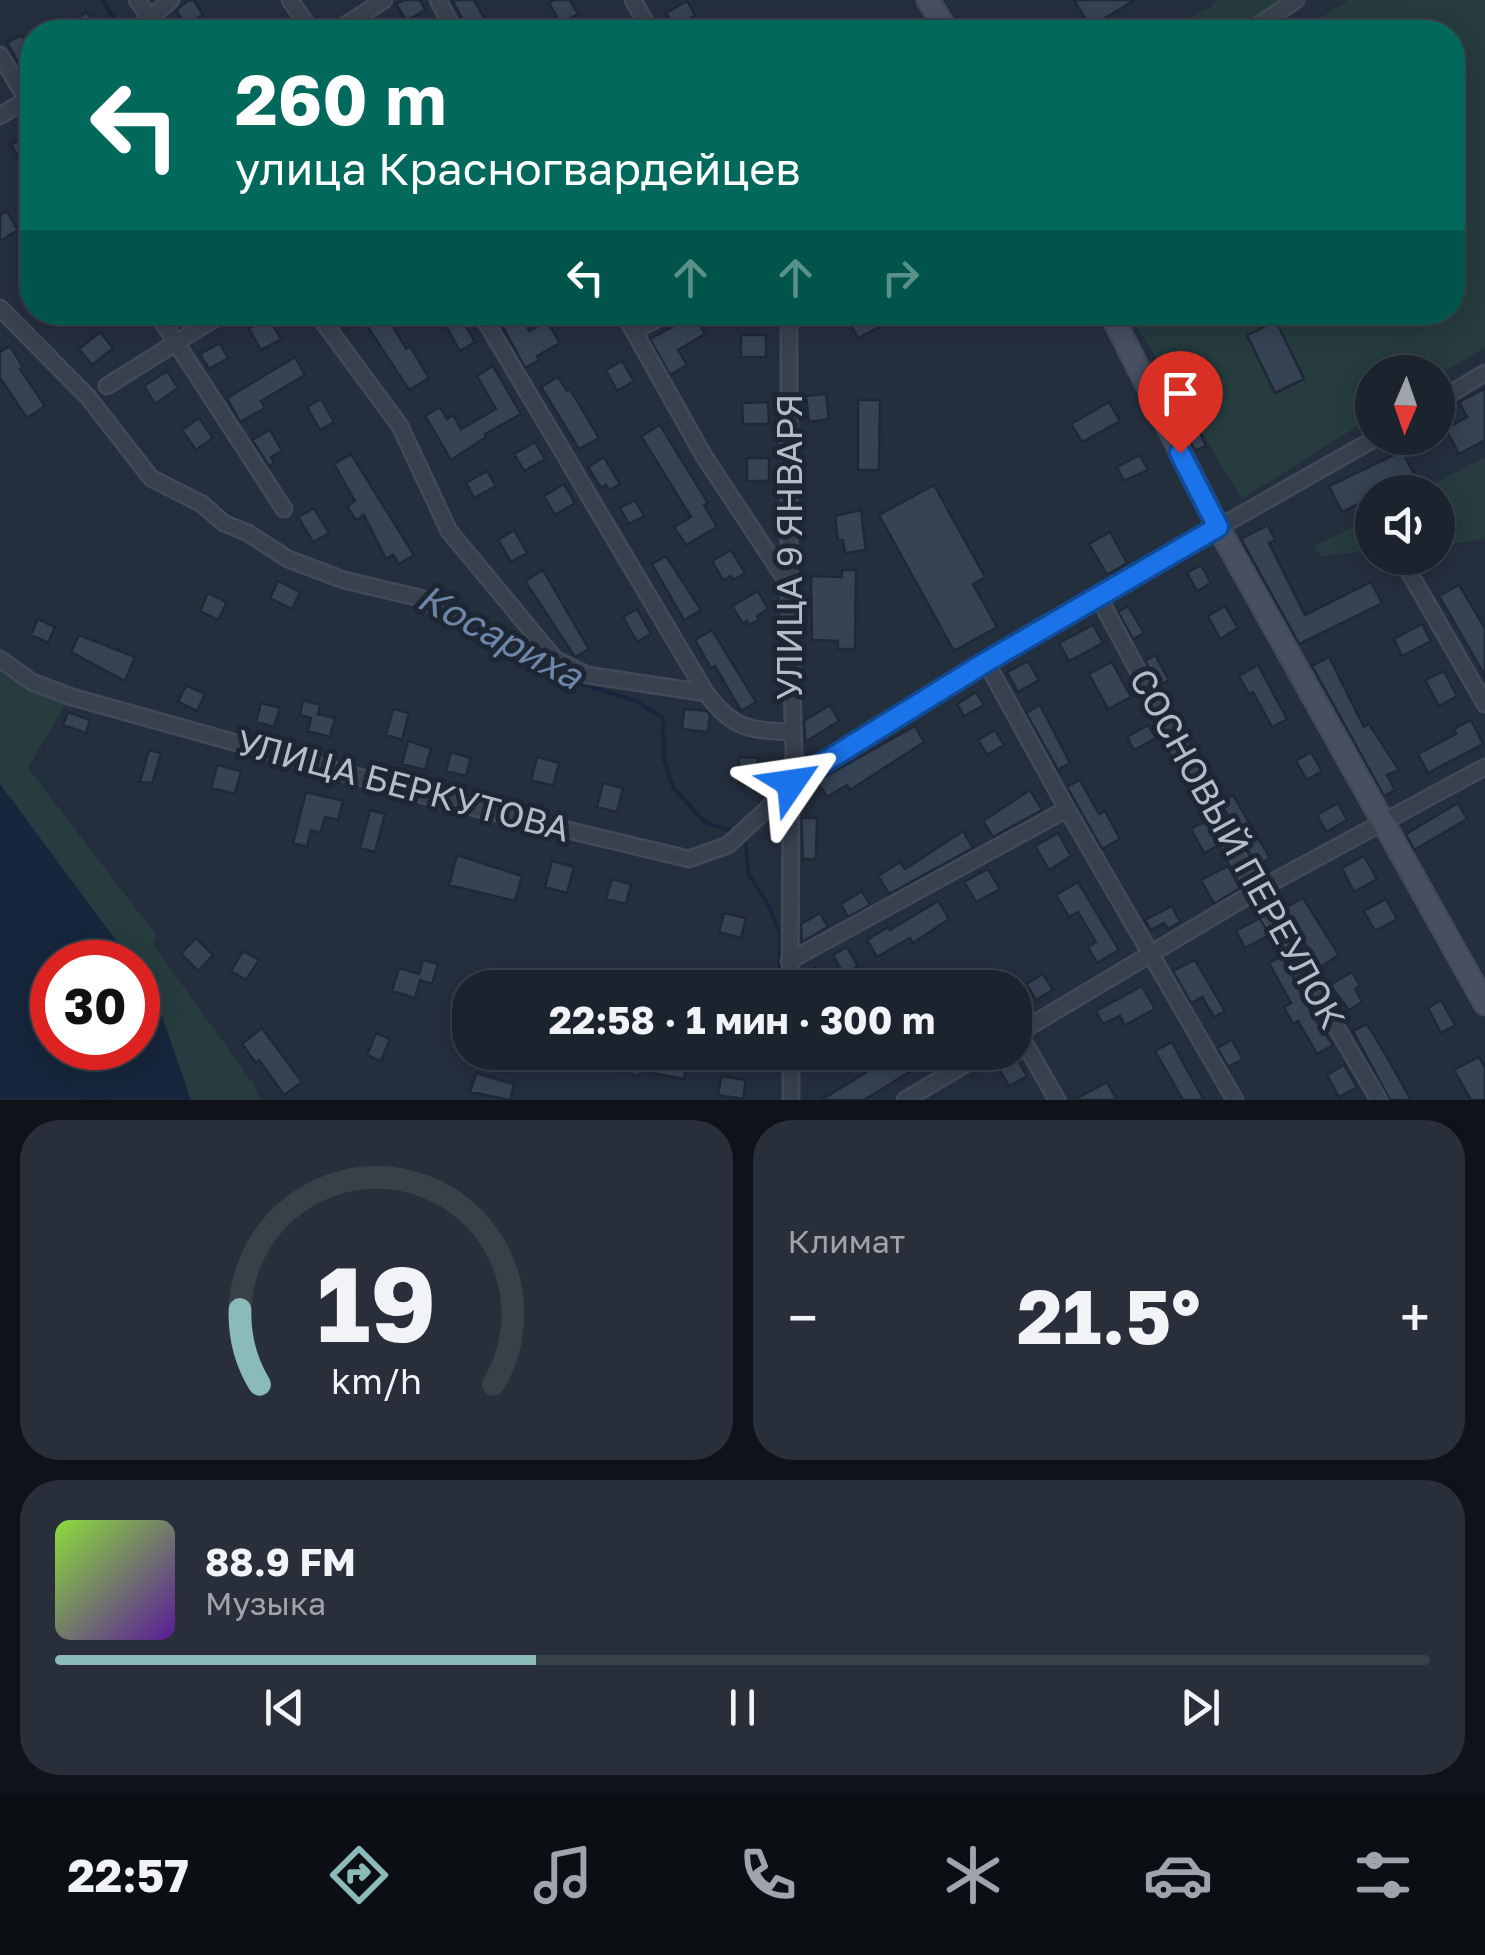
<!DOCTYPE html>
<html lang="ru">
<head>
<meta charset="utf-8">
<style>
  body { margin:0; font-family:"Golos Text",sans-serif; background:#282f3a; color:#f1f3f6; height:100vh; display:flex; flex-direction:column; font-size:38px; white-space:nowrap }
  * { box-sizing:border-box; margin:0 }
  p { font-size:32px; color:#a0a4aa }
  .icon { flex:none; width:55px; height:55px; fill:none; stroke:currentColor; stroke-width:2; stroke-linecap:round; stroke-linejoin:round }
  .map { position:relative; height:1100px; overflow:hidden }
  .panel { display:flex; flex-direction:column; gap:20px; padding:20px; background:#0f1319; flex:1 }
  .panel>* { flex:none }
  .banner { position:absolute; left:20px; top:20px; width:1445px; height:305px; border-radius:40px; box-shadow:0 5px 25px #0003,0 0 0 2px #39404a; background:#00695c; color:#fff; overflow:hidden }
  .needle { width:65px; rotate:182deg }
  .buttons { position:absolute; left:1355px; top:355px; display:grid; gap:20px }
  .buttons a { display:grid; place-items:center; width:100px; height:100px; border-radius:50%; background:#1b232e; box-shadow:0 5px 25px #0003,0 0 0 2px #39404a; font-size:50px }
  .speed { position:absolute; left:30px; top:940px; display:flex; gap:20px; font-size:50px; font-weight:700; text-align:center }
  .speed>* { display:grid; place-content:center; width:130px; height:130px; border-radius:50%; background:#1b232e; box-shadow:0 5px 25px #0003,0 0 0 2px #39404a; line-height:1 }
  .speed .limit { border:15px solid #d22; background:#fff; color:#111 }
  .pin { position:absolute; display:grid; place-items:center; width:85px; height:85px; color:#fff; margin:-102px -42px; border-radius:50% 50% 50% 0; rotate:-45deg; box-shadow:0 0 10px #0007 }
  .pin .icon { rotate:45deg }
  .me { position:absolute; width:110px; margin:-55px; rotate:58deg; stroke-linejoin:round; filter:drop-shadow(0 0 8px #0008) }
  .turn { display:flex; align-items:center; gap:35px; height:210px; padding:0 50px; font-size:45px }
  .turn .icon { width:130px; height:130px; stroke-width:2.5 }
  .turn b { display:block; font-size:70px; line-height:85px }
  .lanes { display:flex; align-items:center; height:95px; padding:0 50px; background:#0003; justify-content:center; gap:50px; direction:ltr }
  .lanes .off { opacity:.35 }
  .big { font-size:75px; font-weight:700; line-height:1.1 }
  .panel .widget { flex:1; display:flex; flex-direction:column; justify-content:center; gap:15px; min-width:0; padding:0 35px; border-radius:40px; background:#282f3a }
  .panel .dial { align-items:center; gap:0 }
  .dial svg { height:260px; overflow:visible; fill:none; stroke:#39404a; stroke-width:7; stroke-linecap:round; text-anchor:middle }
  .dial text { fill:#f1f3f6; stroke:none }
  .song { display:flex; align-items:center; gap:30px }
  .cover { width:120px; height:120px; border-radius:15px; background:linear-gradient(135deg,hsl(90 70% 55%),hsl(270 70% 35%)) }
  .played { height:10px; border-radius:5px; background:linear-gradient(90deg,#8bbbb9 35%,#39404a 35%) }
  .keys { display:flex; justify-content:space-around; direction:ltr }
  .heat { display:flex; justify-content:space-between; align-items:center; font-size:55px; direction:ltr }
  .panel .tiles { flex:1; display:grid; gap:20px; grid-template-columns:1fr 1fr }
  .widget:last-child { grid-column:span 2 }
  .trip { position:absolute; left:452px; top:970px; width:580px; height:100px; border-radius:40px; background:#1b232e; box-shadow:0 5px 25px #0003,0 0 0 2px #39404a; font-weight:700; line-height:100px; text-align:center }
  .dock { display:flex; height:160px; justify-content:space-around; align-items:center; background:#0b0e12; color:#a0a4aa }
  .dock .icon { width:70px; height:70px }
  .dock .on { color:#8bbbb9 }
  .dock b { font-size:45px; color:#f1f3f6 }
  .map>svg:first-child { display:block }
</style>
</head>
<body>
<div class="map">
<svg width="1485" height="1100" viewBox="0 0 1485 1100">
  <rect width="100%" height="100%" fill="#242f3e"/>
  <path fill="#263c3f" d="M1217,0H1280L1233,32H1160L1212,7Z
    M1348,0H1485V347L1438,376V372H1372V417L1242,499L1129,313L1452,312V32H1299Z
    M1485,457V539L1438,546V492H1419Z
    M1372,518V551L1321,556L1314,546Z
    M0,666L31,689L66,704L28,768L156,935L153,944L254,1085L260,1100H191L154,994L138,970V962H132L0,784Z"/>
  <path fill="#17263c" d="M0,784L132,962H52V1048H138V970L154,994L191,1100H0Z"/>
  <g fill="none" stroke-linecap="round" stroke-linejoin="round">
    <path stroke="#17263c" stroke-width="4" d="M103,0L114,19L113,32
      M18,316L95,395L113,419
      M212,504L255,530
      M297,556L372,581
      M411,589L438,596L512,637L572,681L636,701L663,718L664,760L674,789L706,823L732,831L746,843L748,873L769,906L780,934L779,988"/>
  </g>
  <path fill="#364354" stroke="#1f2835" stroke-width="2.5" d="M189,0H194L203,15L185,25L176,10Z
    M404,0H420L425,10L406,21L396,4Z
    M452,0H474L492,32H465L466,25Z
    M554,0H570L578,14L561,24L549,3Z
    M1074,0H1135L1090,27Z
    M687,1L695,15L674,28L666,13Z
    M87,12L95,27L85,32H72L67,24Z
    M22,35L28,46L32,44V63L22,69L7,43Z
    M26,136L32,146V157L22,163L11,145Z
    M7,211L18,230L0,241V215Z
    M371,312H385L406,349L410,346L429,378L409,390L362,318Z
    M495,312H519L529,331L547,321L560,343L537,356L539,360L525,368Z
    M844,312H873L881,326L858,338Z
    M694,315L705,334L678,350L687,365L670,375L650,339Z
    M268,317L281,339L261,350L249,329Z
    M461,317L475,342L460,351L446,326Z
    M1276,321L1304,379L1275,393L1247,335Z
    M100,332L113,348L92,365L79,349Z
    M741,335H766V357H741Z
    M220,343L228,358L209,369L200,354Z
    M10,346L23,367L20,369L45,406L27,418L0,378V352Z
    M295,357L305,375L261,401L265,408L240,422L227,398Z
    M622,361L634,381L617,391L606,370Z
    M493,366L521,414L485,434L486,437L451,460L425,416L440,407L447,419L453,415L461,429L496,409L477,376Z
    M167,371L178,388L155,404L144,386Z
    M558,377L567,391L570,389L599,438L579,449L541,387Z
    M1178,387L1206,446L1195,451L1166,393Z
    M1485,388V440L1459,454L1446,429L1467,417L1459,402Z
    M826,394L829,419L809,422L806,396Z
    M321,399L334,422L320,430L307,407Z
    M858,400H880L879,470H858Z
    M768,402L769,424H743L742,403Z
    M1109,402L1120,421L1082,442L1071,424Z
    M199,418L213,438L196,450L182,430Z
    M660,425L708,503L704,505L717,527L686,545L674,527L691,517L641,436Z
    M270,430L282,451L271,457L274,463L269,466L252,440Z
    M535,442L545,459L524,471L514,454Z
    M1402,451L1415,476L1382,492H1372V497L1342,512L1329,486Z
    M351,454L414,555L399,564L393,555L386,559L364,515L356,520L347,506L355,501L334,464Z
    M1140,455L1148,470L1124,481L1117,467Z
    M604,457L620,484L609,490L606,485L601,488L588,467Z
    M747,458H769V481H747Z
    M487,471L496,486L474,498L466,483Z
    M564,484L575,503L555,515L544,496Z
    M934,485L985,577L973,584L997,627L954,651L879,515Z
    M635,500L644,516L629,524L620,508Z
    M314,508L329,533L313,542L298,517Z
    M861,510L866,550L845,553L843,540H838L835,516Z
    M1268,525L1275,540L1269,543L1305,615L1371,582L1382,603L1299,644L1241,539Z
    M514,530L527,553L511,562L498,540Z
    M1110,532L1127,563L1107,575L1089,544Z
    M731,550L745,573L733,580L731,576L723,580L712,561Z
    M666,556L701,610L684,620L652,564Z
    M1201,565L1211,583L1197,591L1187,573Z
    M543,570L589,649L575,657L525,581Z
    M842,570H856L855,649H838V641L812,640L811,576L842,577Z
    M278,581L300,592L292,609L270,598Z
    M1459,585L1485,628V676L1439,596Z
    M758,591L768,609L757,616L759,620L749,625L747,621L743,624L732,606Z
    M208,593L227,602L218,620L200,611Z
    M1128,606L1144,633L1133,639L1118,612Z
    M1225,606L1238,628L1220,639L1208,616Z
    M637,609L651,634L637,642L623,617Z
    M38,619L55,627L48,643L31,635Z
    M1422,624L1431,641L1402,656L1394,639Z
    M1093,625L1103,643L1069,661L1059,643Z
    M712,630L756,702L741,711L715,666L711,668L695,640Z
    M79,635L135,657L125,681L71,652Z
    M1155,655L1169,680L1158,686L1145,661Z
    M1329,657L1364,727L1369,724L1399,770L1387,775L1395,790L1384,796L1312,666Z
    M1028,661L1039,680L1018,692L1007,672Z
    M1112,662L1131,697L1108,709L1089,674Z
    M1258,665L1287,719L1272,727L1253,692L1249,694L1239,676Z
    M1444,671L1457,696L1439,706L1425,680Z
    M186,685L205,694L197,711L178,702Z
    M976,692L984,705L964,716L957,704Z
    M303,700L320,705L318,714L335,718L330,737L308,731L311,718L300,715Z
    M261,703L280,708L274,727L256,722Z
    M830,705L839,721L805,742L804,721Z
    M1040,705L1070,763L1058,770L1026,713Z
    M393,709L409,713L402,740L386,735Z
    M684,709L707,711L710,715L708,732L682,729Z
    M68,712L90,720L86,733L63,725Z
    M1471,720L1483,744L1428,773L1418,754L1456,734L1454,729Z
    M1148,725L1156,738L1134,750L1127,737Z
    M915,726L924,742L850,790L847,785L827,797L817,781Z
    M995,730L1004,745L987,755L978,740Z
    M408,741L431,748L425,770L402,764Z
    M149,750L161,753L152,784L140,781Z
    M451,752L471,758L466,776L446,771Z
    M1311,752L1322,771L1307,780L1296,761Z
    M537,757L559,763L553,786L531,780Z
    M739,757L758,758V784H739Z
    M217,765L241,771L235,794L211,788Z
    M1080,780L1099,814L1105,811L1120,839L1102,849L1067,787Z
    M603,783L623,788L617,812L597,807Z
    M1030,790L1042,810L993,837L983,821Z
    M306,792L343,801L338,820L325,817L320,833L311,830L307,847L293,843Z
    M1233,795L1270,858L1257,866L1220,802Z
    M1338,803L1347,820L1326,832L1317,815Z
    M1458,803L1467,819L1414,850L1406,834Z
    M370,810L385,814L375,852L360,848Z
    M801,818H817L816,859H803Z
    M1206,821L1219,845L1204,853L1191,829Z
    M963,831L973,848L889,894L878,876L900,862L905,869Z
    M1058,833L1071,856L1049,870L1035,846Z
    M457,855L522,876L515,901L449,885Z
    M1364,856L1377,879L1354,892L1342,868Z
    M552,861L574,867L567,893L545,887Z
    M1228,866L1240,888L1214,904L1201,880Z
    M988,869L1000,889L976,902L964,882Z
    M612,879L631,884L626,904L606,899Z
    M1078,882L1119,950L1097,963L1088,947L1096,942L1078,912L1069,917L1056,895Z
    M862,891L870,905L848,917L841,904Z
    M1303,898L1339,955L1320,967L1283,909Z
    M1386,899L1397,919L1375,931L1364,911Z
    M938,901L949,919L913,943L910,938L877,957L867,940L888,927L890,930Z
    M1172,906L1180,922L1168,929L1164,923L1151,930L1145,920Z
    M724,913L746,918L741,938L719,932Z
    M820,913L828,927L802,942L801,924Z
    M1260,918L1269,935L1245,948L1236,931Z
    M196,938L213,955L198,971L181,954Z
    M847,947L858,966L844,975L833,955Z
    M243,951L259,960L246,980L231,971Z
    M1282,956L1314,1017L1333,1045L1317,1054L1298,1021L1293,1024L1284,1007L1291,1003L1269,963Z
    M423,960L438,964L432,984L420,980L415,998L392,991L399,968L419,974Z
    M1195,960L1225,1011L1214,1017L1202,997L1191,1003L1173,971Z
    M816,967L828,988H801V976Z
    M1352,972L1360,986L1355,989L1362,1002L1349,1010L1330,985Z
    M1043,974L1053,990L1036,1000L1026,984Z
    M1142,986L1155,1009L1125,1025L1120,1016L1103,1024L1096,1011Z
    M1441,1000L1455,1025L1441,1033L1428,1008Z
    M1367,1024L1384,1052L1411,1100H1390L1353,1031Z
    M262,1028L302,1082L284,1095L259,1060L256,1063L242,1044Z
    M376,1033L390,1039L381,1061L367,1055Z
    M1232,1040L1243,1059L1228,1067L1217,1048Z
    M1172,1042L1182,1061L1204,1100H1183L1155,1051Z
    M569,1052H597L615,1057L616,1053L655,1063L657,1053L688,1059L684,1079L641,1071L639,1076L568,1056Z
    M899,1052H918L924,1063L864,1100H821Z
    M1479,1057L1485,1068V1100H1471L1454,1070Z
    M1017,1059L1027,1076L1009,1086L999,1069Z
    M1344,1065L1357,1087L1339,1097L1327,1075Z
    M476,1073L514,1084L510,1100L470,1092Z
    M721,1076L746,1080L743,1099L718,1095Z
    M1107,1082L1117,1100H1074Z"/>
  <g fill="none" stroke-linecap="round" stroke-linejoin="round">
    <g stroke="#414a57" stroke-width="19">
      <path id="street" d="M137,0L161,32
        M290,0L312,32
        M438,0L455,32
        M633,0L651,32
        M133,32L171,0
        M335,32L384,0
        M1248,32L1296,0
        M0,55L32,108
        M0,116L32,96
        M0,308L88,397L151,478L202,504L224,523L248,533L288,559L344,580L420,598L516,648
        M156,312L284,509
        M316,312L400,426L449,531L555,659L587,675L706,693C733,729 748,730 791,732
        M480,312L706,693
        M623,312L704,456L789,585
        M789,312V585L794,753L791,783L790,988
        M634,331L670,312
        M107,386L225,312
        M1438,401L1485,373
        M1405,565L1485,704
        M1098,596L1256,891L1379,1100
        M0,659L32,682L72,697L438,799L689,859L728,845L779,798L791,783L1098,596L1376,438
        M986,662L1067,809L1235,1100
        M789,961L1067,809
        M1019,1033L1057,1100
        M1015,1035L1256,891L1485,767
        M791,1052V1100
        M905,1100L986,1052"/>
    </g>
    <g stroke="#414a57" stroke-width="25">
      <path id="secondary" d="M928,0L948,32
        M1110,312L1218,527L1485,1004"/>
    </g>
    <use href="#street" stroke="#38414e" stroke-width="14"/>
    <use href="#secondary" stroke="#465061" stroke-width="20"/>
  </g>
  <g fill="none" stroke-linecap="round" stroke-linejoin="round">
    <g stroke="#114b97" stroke-width="25">
      <path id="route" d="M791,783L986,662L1218,527L1180,453"/>
    </g>
    <use href="#route" stroke="#1a73e8" stroke-width="18"/>
  </g>
  <g text-anchor="middle" stroke-width="10" stroke-linejoin="round" paint-order="stroke">
    <g font-size="35" fill="#b4bcc9" stroke="#1d2633">
      <text transform="translate(790 547) rotate(-90)" y="12">УЛИЦА 9 ЯНВАРЯ</text>
      <text transform="translate(403 786) rotate(15)" y="12">УЛИЦА БЕРКУТОВА</text>
      <text transform="translate(1237 849) rotate(61)" y="12">СОСНОВЫЙ ПЕРЕУЛОК</text>
    </g>
    <g font-size="38" font-style="italic" fill="#6d86a8" stroke="#1d2633">
      <text transform="translate(500 637) rotate(28)" y="13">Косариха</text>
    </g>
  </g>
</svg>
<div class="buttons">
<a><svg class="needle" viewBox="-14 -14 28 28"><path d="M0-13l5 13h-10z" fill="#e53935"/><path d="M0 13l5-13h-10z" fill="#a0a4aa"/></svg></a>
<a><svg class="icon" aria-label="sound" viewBox="0 0 24 24"><path d="M4 9h4l5-4v14l-5-4H4zM17 9q2 3 0 6"/></svg></a>
</div>
<div class="speed"><div class="limit">30</div></div>
<div class="pin" style="left:1180px;top:453px;background:#d93025"><svg class="icon" aria-label="arrive" viewBox="0 0 24 24"><path d="M6 21V4h12l-3 4 3 4H6"/></svg></div>
<svg class="me" style="left:791px;top:783px" viewBox="-20 -20 40 40"><path d="M0-17L14 15 0 8-14 15z" fill="#1a73e8" stroke="#fff" stroke-width="4"/></svg>
<div class="trip">22:58 · 1 мин · 300 m</div>
<div class="banner">
<div class="turn"><svg class="icon" aria-label="left" viewBox="0 0 24 24"><path d="M17 20v-9H6M10 6l-5 5 5 5"/></svg><div><b>260 m</b>улица Красногвардейцев</div></div>
<div class="lanes"><svg class="icon" aria-label="left" viewBox="0 0 24 24"><path d="M17 20v-9H6M10 6l-5 5 5 5"/></svg><svg class="icon off" aria-label="ahead" viewBox="0 0 24 24"><path d="M12 20V5M6 11l6-6 6 6"/></svg><svg class="icon off" aria-label="ahead" viewBox="0 0 24 24"><path d="M12 20V5M6 11l6-6 6 6"/></svg><svg class="icon off" aria-label="right" viewBox="0 0 24 24"><path d="M7 20v-9h11M14 6l5 5-5 5"/></svg></div>
</div>
</div>
<section class="panel">
<div class="tiles">
<div class="widget dial"><svg viewBox="0 0 100 80">
<path d="M14 69A42 42 0 1 1 86 69"/>
<path d="M14 69A42 42 0 0 1 8 46" stroke="#8bbbb9"/>
<text x="50" y="56" font-size="32" font-weight="700">19</text>
<text x="50" y="72" font-size="11">km/h</text>
</svg></div>
<div class="widget"><p>Климат</p>
<div class="heat"><a>−</a><b class="big">21.5°</b><a>+</a></div>
</div>
<div class="widget">
<div class="song"><i class="cover"></i><div><b>88.9 FM</b><p>Музыка</p></div></div>
<div class="played"></div>
<div class="keys"><svg class="icon" aria-label="previous" viewBox="0 0 24 24"><path d="M18 5L8 12l10 7zM5 5v14"/></svg><svg class="icon" aria-label="pause" viewBox="0 0 24 24"><path d="M8 5v14M16 5v14"/></svg><svg class="icon" aria-label="next" viewBox="0 0 24 24"><path d="M6 5l10 7-10 7zM19 5v14"/></svg></div>
</div>
</div>
</section>
<nav class="dock">
<b>22:57</b>
<svg class="icon on" aria-label="directions" viewBox="0 0 24 24"><path d="M12 3l9 9-9 9-9-9zM9 14v-3h6M13 9l2 2-2 2"/></svg>
<svg class="icon" aria-label="music" viewBox="0 0 24 24"><path d="M9 18V5l10-2v13"/><circle cx="6" cy="18" r="3"/><circle cx="16" cy="16" r="3"/></svg>
<svg class="icon" aria-label="phone" viewBox="0 0 24 24"><path d="M5 4h4l2 5-3 2q2 4 5 5l2-3 5 2v4C11 20 4 13 5 4z"/></svg>
<svg class="icon" aria-label="climate" viewBox="0 0 24 24"><path d="M12 3v18M4 7l16 10M4 17L20 7"/></svg>
<svg class="icon" aria-label="car" viewBox="0 0 24 24"><path d="M5 17H2v-5l4-1 3-4h7l3 4 3 1v5h-3M9 17h6M6 11h13"/><circle cx="7" cy="17" r="2"/><circle cx="17" cy="17" r="2"/></svg>
<svg class="icon" aria-label="filters" viewBox="0 0 24 24"><path d="M4 7h16M4 17h16"/><circle cx="9" cy="7" r="2"/><circle cx="15" cy="17" r="2"/></svg>
</nav>
</body>
</html>
